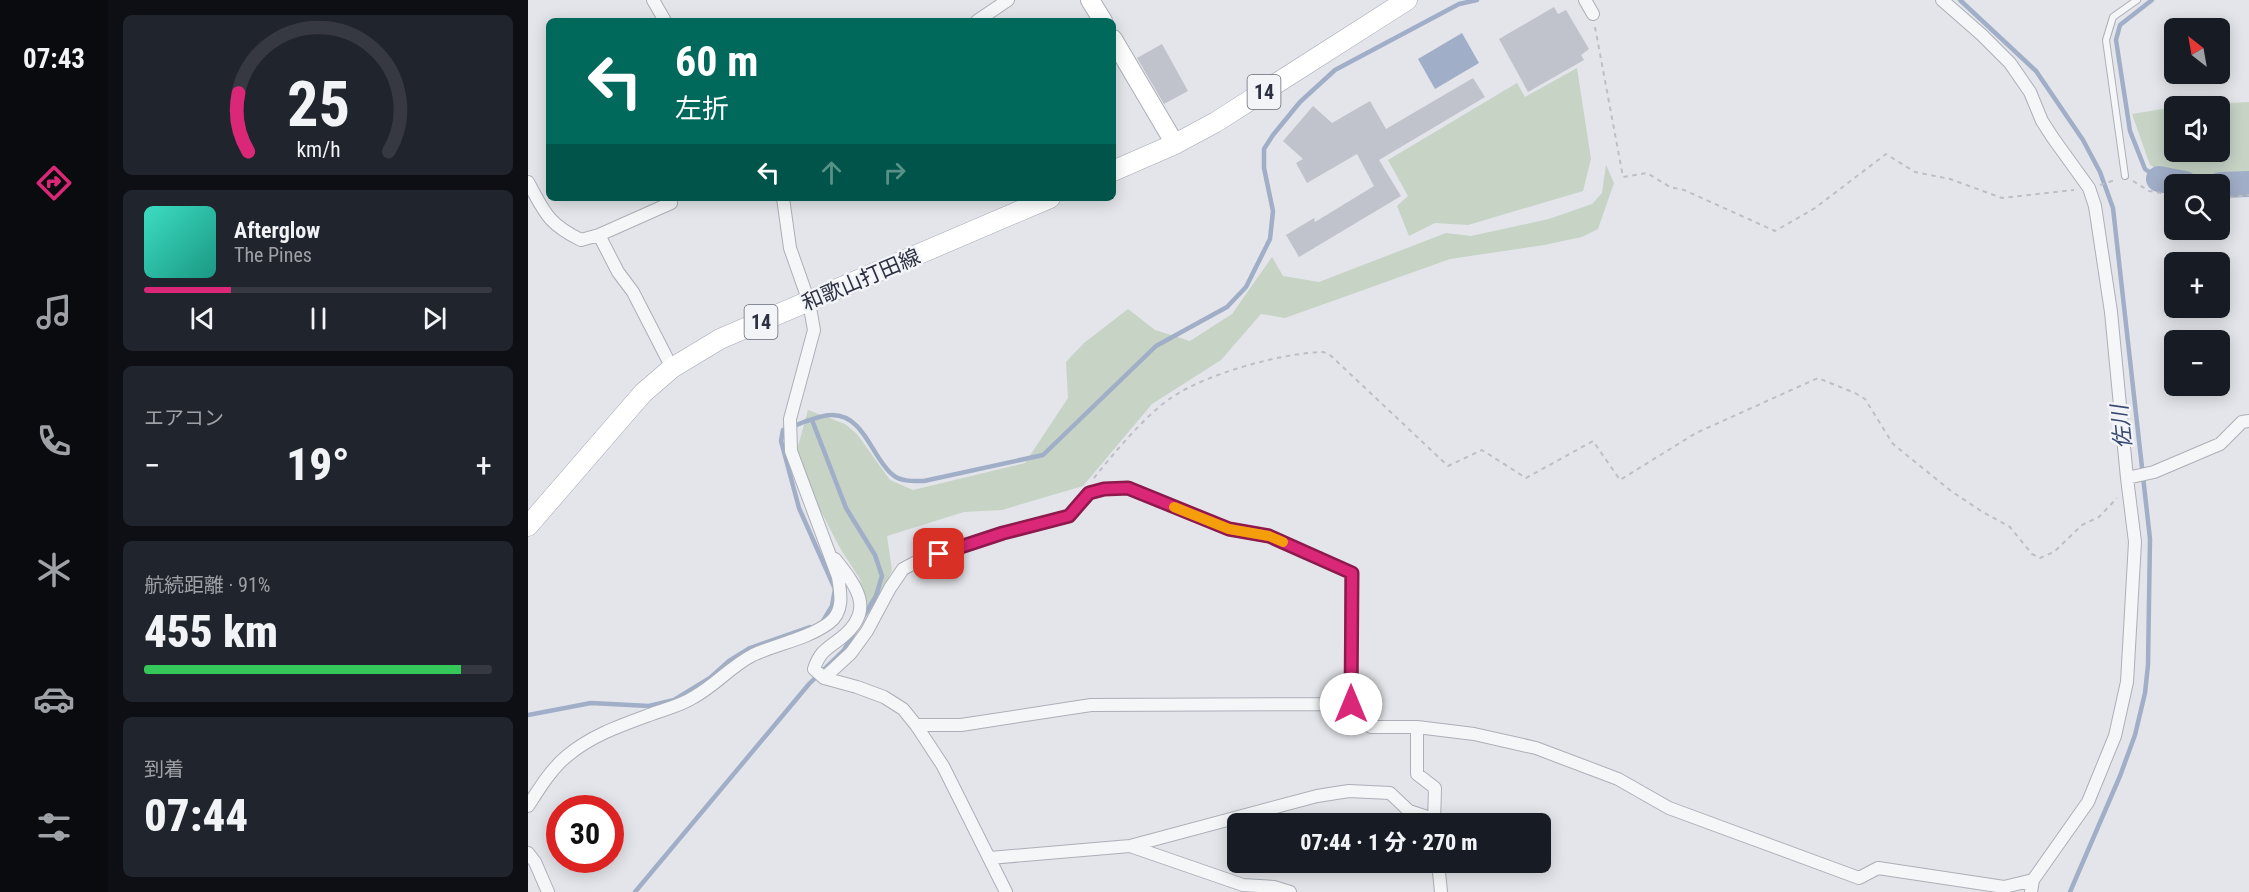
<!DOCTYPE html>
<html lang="ja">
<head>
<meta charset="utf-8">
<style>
  body { margin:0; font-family:"Roboto Condensed","Noto Sans JP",sans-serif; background:#20242c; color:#f1f3f6; height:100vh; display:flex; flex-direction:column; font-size:22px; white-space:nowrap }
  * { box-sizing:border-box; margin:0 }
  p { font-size:20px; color:#9ea1a6 }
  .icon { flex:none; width:33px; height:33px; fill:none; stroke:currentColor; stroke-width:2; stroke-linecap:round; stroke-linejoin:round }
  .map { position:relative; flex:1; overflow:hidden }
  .panel { display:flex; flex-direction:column; gap:15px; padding:15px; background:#0d0f14; width:420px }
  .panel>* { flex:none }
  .hud { position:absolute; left:18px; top:18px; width:570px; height:183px; border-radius:9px; box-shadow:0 3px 15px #0003; background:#00695c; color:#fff; overflow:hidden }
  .needle { width:39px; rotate:329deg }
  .buttons { position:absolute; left:1636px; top:18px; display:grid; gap:12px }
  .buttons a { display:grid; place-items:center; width:66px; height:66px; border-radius:9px; background:#171b24; box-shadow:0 3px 15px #0003; font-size:30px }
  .speed { position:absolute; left:18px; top:795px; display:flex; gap:12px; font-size:30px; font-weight:700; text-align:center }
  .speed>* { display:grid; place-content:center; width:78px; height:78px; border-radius:50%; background:#171b24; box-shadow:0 3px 15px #0003; line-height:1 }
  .speed .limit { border:9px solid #d22; background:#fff; color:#111 }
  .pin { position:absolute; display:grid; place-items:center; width:51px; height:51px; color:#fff; margin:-26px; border-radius:12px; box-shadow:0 3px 9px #0006 }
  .me { position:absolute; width:66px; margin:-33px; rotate:0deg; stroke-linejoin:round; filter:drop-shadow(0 0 4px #0008) }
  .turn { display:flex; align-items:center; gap:21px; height:126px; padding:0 30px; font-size:27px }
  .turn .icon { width:78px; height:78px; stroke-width:2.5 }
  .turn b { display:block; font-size:42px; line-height:51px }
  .lanes { display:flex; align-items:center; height:57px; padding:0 30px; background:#0003; justify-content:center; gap:30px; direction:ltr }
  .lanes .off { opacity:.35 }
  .big { font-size:45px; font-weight:800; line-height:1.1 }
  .panel .widget { flex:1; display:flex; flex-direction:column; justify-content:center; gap:9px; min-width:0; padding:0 21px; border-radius:9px; background:#20242c }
  .panel .dial { align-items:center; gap:0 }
  .dial svg { height:156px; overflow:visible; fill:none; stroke:#363941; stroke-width:7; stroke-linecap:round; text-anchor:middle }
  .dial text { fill:#f1f3f6; stroke:none }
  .song { display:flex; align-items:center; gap:18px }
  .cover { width:72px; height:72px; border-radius:9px; background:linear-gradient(135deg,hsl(170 70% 55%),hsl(170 70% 35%)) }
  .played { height:6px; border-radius:3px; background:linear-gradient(90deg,#db2777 25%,#363941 25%) }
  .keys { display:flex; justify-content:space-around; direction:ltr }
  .heat { display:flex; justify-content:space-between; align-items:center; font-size:33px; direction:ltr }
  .charge { height:9px; border-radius:4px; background:linear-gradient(90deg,#34c759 91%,#363941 0) }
  .trip { position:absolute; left:699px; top:813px; width:324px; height:60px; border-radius:9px; background:#171b24; box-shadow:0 3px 15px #0003; font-weight:800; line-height:60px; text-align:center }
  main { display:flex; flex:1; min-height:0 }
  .dock { display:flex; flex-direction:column; width:108px; justify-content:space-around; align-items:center; background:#090b0e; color:#9ea1a6 }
  .dock .icon { width:42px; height:42px }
  .dock .on { color:#db2777 }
  .dock b { font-size:27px; color:#f1f3f6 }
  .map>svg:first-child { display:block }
</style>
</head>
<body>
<main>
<nav class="dock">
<b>07:43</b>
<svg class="icon on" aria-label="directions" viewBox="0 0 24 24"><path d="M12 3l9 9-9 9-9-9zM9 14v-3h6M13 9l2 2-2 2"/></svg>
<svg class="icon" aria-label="music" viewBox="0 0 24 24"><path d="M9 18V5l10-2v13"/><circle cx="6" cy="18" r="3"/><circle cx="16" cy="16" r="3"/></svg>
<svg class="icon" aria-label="phone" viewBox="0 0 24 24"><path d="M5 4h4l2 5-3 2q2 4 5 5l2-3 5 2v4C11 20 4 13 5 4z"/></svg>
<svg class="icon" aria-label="climate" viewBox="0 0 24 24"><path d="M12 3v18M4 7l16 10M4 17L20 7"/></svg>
<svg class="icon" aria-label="car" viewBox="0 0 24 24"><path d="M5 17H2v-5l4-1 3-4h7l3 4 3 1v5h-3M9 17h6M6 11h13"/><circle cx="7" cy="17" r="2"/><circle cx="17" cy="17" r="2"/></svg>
<svg class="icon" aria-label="filters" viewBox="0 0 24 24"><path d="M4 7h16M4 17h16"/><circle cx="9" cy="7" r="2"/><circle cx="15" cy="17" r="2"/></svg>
</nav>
<section class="panel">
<div class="widget dial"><svg viewBox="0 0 100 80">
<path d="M14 69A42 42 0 1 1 86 69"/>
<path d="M14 69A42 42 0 0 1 9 39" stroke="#db2777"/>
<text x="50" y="56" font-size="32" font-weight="700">25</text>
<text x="50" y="72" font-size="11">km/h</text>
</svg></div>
<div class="widget">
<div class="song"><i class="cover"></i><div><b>Afterglow</b><p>The Pines</p></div></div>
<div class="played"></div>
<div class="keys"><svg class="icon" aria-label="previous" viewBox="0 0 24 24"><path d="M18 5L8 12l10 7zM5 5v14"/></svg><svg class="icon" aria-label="pause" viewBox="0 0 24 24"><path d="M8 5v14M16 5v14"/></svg><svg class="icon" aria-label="next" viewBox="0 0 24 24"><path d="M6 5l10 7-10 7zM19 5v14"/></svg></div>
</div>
<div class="widget"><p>エアコン</p>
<div class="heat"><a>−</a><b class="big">19°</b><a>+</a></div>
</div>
<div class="widget"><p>航続距離 · 91%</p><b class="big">455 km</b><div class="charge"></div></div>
<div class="widget"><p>到着</p><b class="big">07:44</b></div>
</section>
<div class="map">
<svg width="1721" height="892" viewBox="0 0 1721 892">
  <rect width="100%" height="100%" fill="#e3e5ea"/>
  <path fill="#c6d3c5" d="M1049,68L1063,159L1055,191L940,225L907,223L881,236L869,206L880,196L860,160L989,83L997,97Z
    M1721,102V176H1640L1622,165L1604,114L1647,107V152H1692V106H1649Z
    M1078,165L1086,183L1070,229L1054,237L1016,245L922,259L757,318L733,314L693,360L624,404L555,486L474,510L436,512L359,536L364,570L342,618L332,579L312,548L287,500L269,450L280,410L317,424L329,434L362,480L385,490L497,463L540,398L538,362L556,343L600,309L627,330L662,341L704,314L744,257L755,276L791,282L918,233L943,236L1021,219L1064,204L1074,193Z"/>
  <path fill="#a1aec7" d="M934,33L951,63L907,89L890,59Z"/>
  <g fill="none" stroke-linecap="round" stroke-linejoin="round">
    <path stroke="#a1aec7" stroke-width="4.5" d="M1432,0L1508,71L1555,140L1572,172L1585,208L1622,539L1620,665L1617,693L1607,735L1592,776L1542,892
      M1624,0L1592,25L1588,40L1602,131L1617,169L1631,179
      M284,420L318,508L347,555L354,576L348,596L334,619
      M295,621L304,606L307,589L271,508L253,441L255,430C270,425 289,415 304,415C337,415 344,459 365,475C373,482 386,481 396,481L515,455L628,346L699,307L718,287L742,239L745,211L736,168V149L745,135L772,102L807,70L931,4L949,0
      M0,715L63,703L121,706L146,700L182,678L201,661L222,648L282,627
      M107,892L281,684L316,650L327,631"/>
    <path stroke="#a1aec7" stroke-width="26" d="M1631,179L1657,184
      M1692,185L1721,184"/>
  </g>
  <path fill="#c0c3cc" d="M1026,7L1030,14L1038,10L1061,49L1053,55L1056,60L1000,92L971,39Z
    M634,44L660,91L636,104L609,58Z
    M945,78L957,97L851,160L873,196L771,257L758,235L786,218L787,222L846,186L829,154L779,183L768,163L775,159L755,141L785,106L804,123L842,101L858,129Z"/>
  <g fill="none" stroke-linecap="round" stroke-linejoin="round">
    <g stroke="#acafb7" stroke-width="8">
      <path id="lane" d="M1597,176L1578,40L1585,17L1609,0"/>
    </g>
    <g stroke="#acafb7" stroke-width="14">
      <path id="street" d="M125,0L137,21
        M1057,0L1065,14
        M1414,0L1454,35L1482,63L1502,92L1514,121L1525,138L1561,188L1567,206L1583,312L1599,478L1607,542L1599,682L1587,736L1560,802L1505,880L1503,892
        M449,21L480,0
        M0,182C17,213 20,224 53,240L71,235L143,203L141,198
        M71,235L90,272L105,292L144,368
        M1599,478L1626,472L1692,444L1714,422L1721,421
        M307,559C329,587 348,610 313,638C298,650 292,651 286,669L296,678L329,687L356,697L375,709L388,725L415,766L478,892
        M296,678L323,653L339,631L362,588L375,569L390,561L475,533L541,516L561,493L576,489L600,488L701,529L741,536L823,573V704L830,718L843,727H889L946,734L1008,748L1090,779L1141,808L1331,878L1350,868L1476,887L1505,880
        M388,725H433L563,705L823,704
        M889,727V774L907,788L906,824
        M0,806C11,789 23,769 39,756C64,735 94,725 124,714C138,709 154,705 166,697C188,685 203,666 225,655C249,644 279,639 301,623C316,612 313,594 310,577L263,451L262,419L286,330L281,302L262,248L255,198
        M602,846L715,885L746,887L762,892
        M0,853L7,862L20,892
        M462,858L602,846L789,796L821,791L862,793L881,811L905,819
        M910,862L913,892"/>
    </g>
    <g stroke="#acafb7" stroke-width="20">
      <path id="secondary" d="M562,0L575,21
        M585,39L647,144"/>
    </g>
    <g stroke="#a3a7b5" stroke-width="21">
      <path id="primary" d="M585,171L647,144L688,122L879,0
        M0,526L115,393L144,368L192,339L522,198"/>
    </g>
    <path stroke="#bdbfc5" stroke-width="2" stroke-dasharray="4.5 4.5" stroke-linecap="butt" d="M1067,27L1095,177L1119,173L1142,187L1156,190L1247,231L1287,208L1358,154L1387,172L1422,179L1474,198L1546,190
      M1605,181L1621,191L1647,195
      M1572,185L1587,180
      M1692,198L1721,195
      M566,478C586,453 619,413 646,396C681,373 754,353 795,352L801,354L920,466L954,450L998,478L1065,441L1092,480L1168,433L1290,378L1327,393L1337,399L1365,444L1423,491L1453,511L1482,527L1504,554L1512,558L1526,552L1554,525L1571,517L1589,498"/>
    <use href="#lane" stroke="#f5f6f8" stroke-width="6"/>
    <use href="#street" stroke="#f5f6f8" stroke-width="12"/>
    <use href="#secondary" stroke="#fff" stroke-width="18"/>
    <use href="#primary" stroke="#fff" stroke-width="20"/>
  </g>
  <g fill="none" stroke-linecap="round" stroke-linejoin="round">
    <g stroke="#8e194d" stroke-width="15">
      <path id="route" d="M411,554L475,533L541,516L561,493L576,489L600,488L701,529L741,536L824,573L823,704"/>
    </g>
    <use href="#route" stroke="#db2777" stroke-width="10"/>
    <path stroke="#f59e0b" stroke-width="10" d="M646,507L701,529L741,536L755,542"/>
  </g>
  <g text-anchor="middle" stroke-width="5" stroke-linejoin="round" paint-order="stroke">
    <g fill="#f2f4f7" stroke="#676b78" stroke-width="1.5">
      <rect x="719.5" y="75" width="33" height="34" rx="4.5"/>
      <rect x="216.5" y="305" width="33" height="34" rx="4.5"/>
    </g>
    <g font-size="20" font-weight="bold" fill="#2c3041">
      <text x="736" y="99">14</text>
      <text x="233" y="329">14</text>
    </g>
    <g font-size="21" fill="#2c3041" stroke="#f2f4f7">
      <text transform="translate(333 280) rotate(-23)" y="7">和歌山打田線</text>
    </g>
    <g font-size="22" font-style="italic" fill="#394a72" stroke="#f2f4f7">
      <text transform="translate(1593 427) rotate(-96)" y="8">佐川</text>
    </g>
  </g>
</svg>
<div class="buttons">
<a><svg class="needle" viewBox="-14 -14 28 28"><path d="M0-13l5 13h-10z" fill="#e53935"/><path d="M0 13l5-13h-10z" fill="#9ea1a6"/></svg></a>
<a><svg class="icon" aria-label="sound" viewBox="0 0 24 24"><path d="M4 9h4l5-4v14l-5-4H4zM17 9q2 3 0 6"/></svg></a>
<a><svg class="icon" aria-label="search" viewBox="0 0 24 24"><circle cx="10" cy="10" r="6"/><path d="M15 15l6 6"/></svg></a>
<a>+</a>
<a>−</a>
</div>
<div class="speed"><div class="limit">30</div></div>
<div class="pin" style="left:411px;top:554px;background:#d93025"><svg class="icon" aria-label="arrive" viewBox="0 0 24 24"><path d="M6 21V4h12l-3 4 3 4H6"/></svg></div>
<svg class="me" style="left:823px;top:704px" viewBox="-20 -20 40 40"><circle r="19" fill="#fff"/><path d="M0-13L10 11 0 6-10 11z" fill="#db2777"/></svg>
<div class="trip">07:44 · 1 分 · 270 m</div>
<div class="hud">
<div class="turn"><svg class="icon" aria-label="left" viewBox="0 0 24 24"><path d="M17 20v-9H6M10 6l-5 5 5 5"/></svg><div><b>60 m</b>左折</div></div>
<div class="lanes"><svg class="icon" aria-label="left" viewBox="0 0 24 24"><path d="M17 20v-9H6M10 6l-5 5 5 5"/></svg><svg class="icon off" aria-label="ahead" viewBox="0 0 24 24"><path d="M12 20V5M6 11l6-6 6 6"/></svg><svg class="icon off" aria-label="right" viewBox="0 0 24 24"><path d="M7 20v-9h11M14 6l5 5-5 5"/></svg></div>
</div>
</div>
</main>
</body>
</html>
